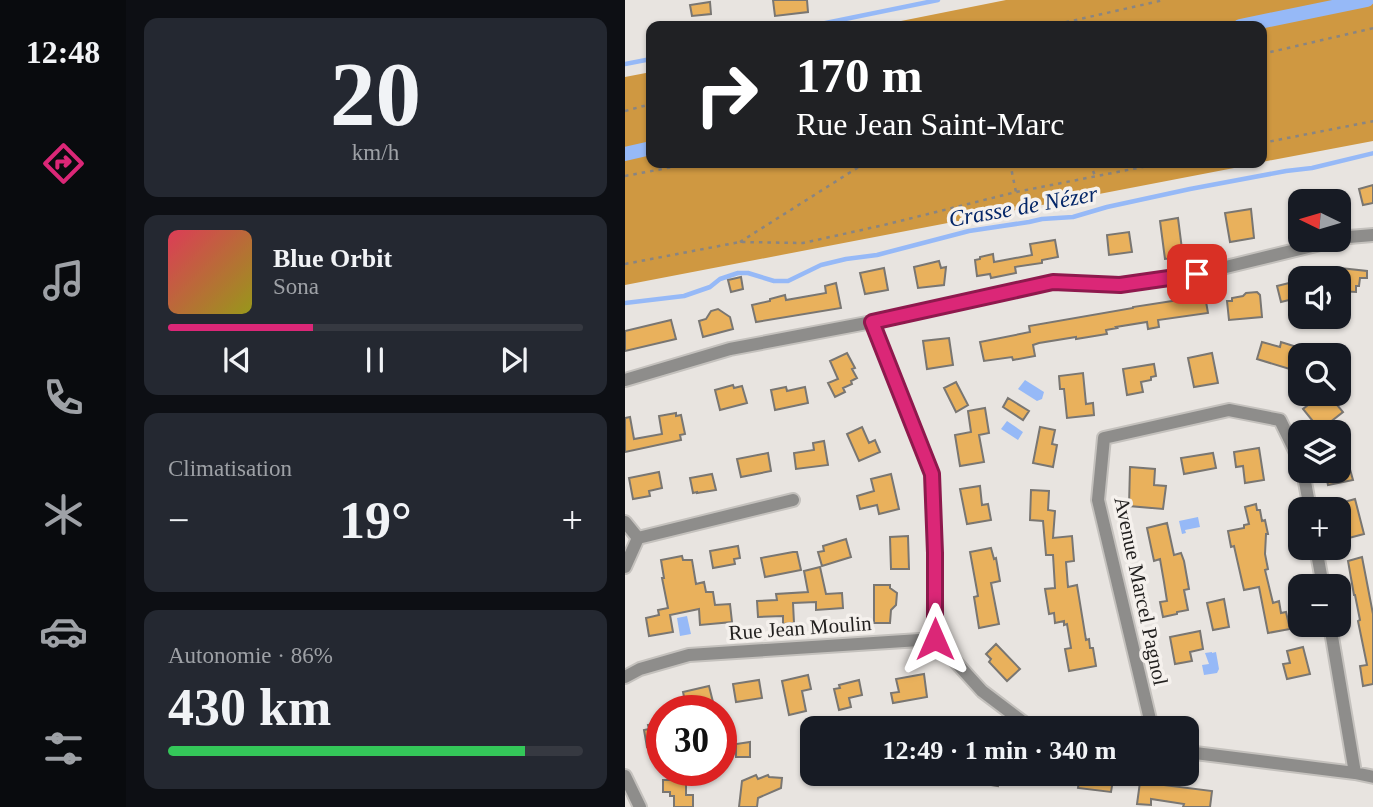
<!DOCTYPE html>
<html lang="fr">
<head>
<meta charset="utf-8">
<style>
  body { margin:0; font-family:"Times New Roman",serif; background:#242831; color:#f1f3f6; height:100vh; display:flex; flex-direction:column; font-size:26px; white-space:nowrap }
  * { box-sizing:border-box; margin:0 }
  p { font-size:23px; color:#9ea1a6 }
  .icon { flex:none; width:38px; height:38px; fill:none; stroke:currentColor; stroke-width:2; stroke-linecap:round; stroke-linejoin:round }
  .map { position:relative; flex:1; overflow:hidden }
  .drawer { display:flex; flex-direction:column; gap:18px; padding:18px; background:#0d0f14; width:499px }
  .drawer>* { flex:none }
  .guide { position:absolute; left:21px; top:21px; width:621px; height:147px; border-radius:14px; box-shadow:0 2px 5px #0004; background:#202124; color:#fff; overflow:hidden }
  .needle { width:46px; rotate:275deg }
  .buttons { position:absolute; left:663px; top:189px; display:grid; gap:14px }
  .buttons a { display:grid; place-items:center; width:63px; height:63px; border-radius:14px; background:#171b24; box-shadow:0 2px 5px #0004; font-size:35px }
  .speed { position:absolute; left:21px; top:695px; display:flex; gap:14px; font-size:35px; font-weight:700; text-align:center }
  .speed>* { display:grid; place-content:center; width:91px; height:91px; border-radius:50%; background:#171b24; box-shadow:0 2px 5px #0004; line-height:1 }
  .speed .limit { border:10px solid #d22; background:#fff; color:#111 }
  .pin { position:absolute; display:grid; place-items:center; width:60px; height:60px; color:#fff; margin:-30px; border-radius:14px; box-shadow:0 4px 10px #0006 }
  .me { position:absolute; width:77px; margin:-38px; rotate:0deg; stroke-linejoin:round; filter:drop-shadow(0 0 5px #0008) }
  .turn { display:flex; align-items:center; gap:24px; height:147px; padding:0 35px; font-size:32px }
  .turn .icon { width:91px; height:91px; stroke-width:2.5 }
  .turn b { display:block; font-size:49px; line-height:60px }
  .big { font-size:52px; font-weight:700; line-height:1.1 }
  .drawer .widget { flex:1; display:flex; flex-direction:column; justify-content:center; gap:10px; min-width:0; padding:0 24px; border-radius:14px; background:#242831 }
  .drawer .dial { align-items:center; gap:0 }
  .dial b { font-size:91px; line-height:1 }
  .song { display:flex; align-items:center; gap:21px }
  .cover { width:84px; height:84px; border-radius:10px; background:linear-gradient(135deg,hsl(350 70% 55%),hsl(60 70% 35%)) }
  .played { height:7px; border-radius:4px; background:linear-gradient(90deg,#db2777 35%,#363941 35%) }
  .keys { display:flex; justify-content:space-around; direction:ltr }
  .heat { display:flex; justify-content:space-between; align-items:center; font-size:38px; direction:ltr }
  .charge { height:10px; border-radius:5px; background:linear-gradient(90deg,#34c759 86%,#363941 0) }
  .trip { position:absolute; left:175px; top:716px; width:399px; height:70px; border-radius:14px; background:#171b24; box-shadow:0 2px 5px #0004; font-weight:700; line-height:70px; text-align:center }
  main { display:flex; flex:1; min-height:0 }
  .menu { display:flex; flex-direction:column; width:126px; justify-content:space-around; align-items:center; background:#090b0e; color:#9ea1a6 }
  .menu .icon { width:49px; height:49px }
  .menu .on { color:#db2777 }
  .menu b { font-size:32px; color:#f1f3f6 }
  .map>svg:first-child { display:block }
</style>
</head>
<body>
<main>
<nav class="menu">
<b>12:48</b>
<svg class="icon on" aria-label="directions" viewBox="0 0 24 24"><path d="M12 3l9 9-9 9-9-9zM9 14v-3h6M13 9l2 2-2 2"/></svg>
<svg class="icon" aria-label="music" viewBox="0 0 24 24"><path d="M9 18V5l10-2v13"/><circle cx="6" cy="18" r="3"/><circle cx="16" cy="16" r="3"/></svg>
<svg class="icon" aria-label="phone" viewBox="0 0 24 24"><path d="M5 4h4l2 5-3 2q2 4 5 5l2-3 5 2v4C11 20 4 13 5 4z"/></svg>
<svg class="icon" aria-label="climate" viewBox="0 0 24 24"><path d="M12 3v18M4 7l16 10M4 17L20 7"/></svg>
<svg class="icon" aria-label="car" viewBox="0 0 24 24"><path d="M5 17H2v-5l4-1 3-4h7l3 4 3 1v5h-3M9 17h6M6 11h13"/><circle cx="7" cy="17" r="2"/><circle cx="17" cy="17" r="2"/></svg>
<svg class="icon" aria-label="filters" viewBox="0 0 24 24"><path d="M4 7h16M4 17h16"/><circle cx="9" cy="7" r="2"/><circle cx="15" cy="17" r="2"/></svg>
</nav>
<section class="drawer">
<div class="widget dial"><b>20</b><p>km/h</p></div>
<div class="widget">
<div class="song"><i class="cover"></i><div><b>Blue Orbit</b><p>Sona</p></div></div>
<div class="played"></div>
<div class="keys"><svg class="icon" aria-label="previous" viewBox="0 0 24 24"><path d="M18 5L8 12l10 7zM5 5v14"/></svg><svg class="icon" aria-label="pause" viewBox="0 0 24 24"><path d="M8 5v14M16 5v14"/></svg><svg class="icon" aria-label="next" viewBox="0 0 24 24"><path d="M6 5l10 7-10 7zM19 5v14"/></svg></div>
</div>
<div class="widget"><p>Climatisation</p>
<div class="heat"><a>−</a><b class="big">19°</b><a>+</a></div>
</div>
<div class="widget"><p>Autonomie · 86%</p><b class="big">430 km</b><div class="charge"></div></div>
</section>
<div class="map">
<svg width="749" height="807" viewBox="0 0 749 807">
  <rect width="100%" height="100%" fill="#e8e4e0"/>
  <path fill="#cf9841" d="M381,0H748V141L637,162V26H251Z
    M26,72V163H635L0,285V77Z"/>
  <path fill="#96b9f7" d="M400,380L419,392L417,399L412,401L393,389Z
    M382,421L398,432L393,440L376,429Z
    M573,517L575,527L560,530L561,533L557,534L554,521Z
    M62,616L66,634L55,636L52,618Z
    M587,652V653L591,652L594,669L592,673L579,675L577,665L584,664L580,653Z"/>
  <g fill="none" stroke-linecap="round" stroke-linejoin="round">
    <path stroke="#96b9f7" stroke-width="4.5" d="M186,26L313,0
      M0,64L26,59
      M0,303L59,296L85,287L95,279L113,273H123L149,281H163L196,265L221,259L252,255L344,231L404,222L417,219L448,217L482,207L565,189L661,171L687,168L749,153"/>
    <path stroke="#96b9f7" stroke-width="14" d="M615,26L742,0
      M0,154L26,148"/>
  </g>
  <path fill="#e9b15c" stroke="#797672" stroke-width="2" d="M148,0H182L183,12L150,16Z
    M85,2L86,14L67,16L65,5Z
    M748,185V203L738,205L734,189Z
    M626,209L629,238L605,242L600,213Z
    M553,218L558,257L540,259L535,221Z
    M504,232L507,252L484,255L482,235Z
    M430,240L433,257L417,260V263L390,267L391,273L366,278L365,274L352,276L350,260L355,259V257L368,254L369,262L407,255L405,244Z
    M314,261L316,268L321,267L319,285L293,288L289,267Z
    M706,267L742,271V278H735L734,286H731V292L714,291V278H705Z
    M259,268L263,290L240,294L235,273Z
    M116,277L118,289L106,292L103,280Z
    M676,280V297L656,302L652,286Z
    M211,283L216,308L131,322L127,305L145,301V299L160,295L161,300L201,293L200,286Z
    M632,292L635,295L637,317L604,320L602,301H607V298L618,296L621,293Z
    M580,296L583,313L533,320L534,327L523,329L522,322L491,327L492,328L481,330L482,334L451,339V337L414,343L408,345L410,356L388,360L387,357L359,361L355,342L405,332L404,326L508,308V307Z
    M93,309L105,317L108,329L78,337L74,321L81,319L86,311Z
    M46,320L51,339L0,351V331Z
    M324,338L328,365L302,369L298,341Z
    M637,342L655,347L656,342L675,348L668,370L632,359Z
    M222,353L230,368L227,369L232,378L226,381L227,384L218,388L220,392L210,397L203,383L213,379L205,361Z
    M587,353L593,383L569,387L563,358Z
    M529,364L531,376L526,377V380L516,382L518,392L502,395L498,369Z
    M458,373L461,404L468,403L469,415L442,418L439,389H435L434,376Z
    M331,382L343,405L331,412L319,388Z
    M108,385L109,388L117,386L122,403L95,410L90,390Z
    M161,387L162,391L180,387L183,403L150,410L146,390Z
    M697,394H703L718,412L695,430L678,409Z
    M383,398L404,411L398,420L378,407Z
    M360,408L364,433L354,435L359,462L335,466L330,435L346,432L343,411Z
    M51,413V416L56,415L60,434L55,435L56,440L0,452V418L5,417L9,439L37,434L34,416Z
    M237,427L244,443L250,440L255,452L234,461L222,434Z
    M415,427L430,430L427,444L432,445L428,467L408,463Z
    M199,441L203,465L171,469L169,453L189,450L188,443Z
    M714,441H717L728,480L703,485L700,471H714Z
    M634,448L639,480L620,483L618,466L611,467L609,452Z
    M143,453L146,471L116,477L112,459Z
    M588,453L591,468L559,474L556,458Z
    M505,467L530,469L529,485L541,486L538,509L504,506Z
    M34,472L37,488L24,491L25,496L8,499L4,478Z
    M87,474L91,490L72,493V492L68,493L65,478Z
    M266,474L274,509L254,514L252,505L235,509L232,496L249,491L246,479Z
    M355,486L357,505L363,504L366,520L342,524L335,489Z
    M406,490L424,491L423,510L430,511L428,538L447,536L449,561L441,562L443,587L452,585L461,640L464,639L465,648H468L471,666L444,671L440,649L446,648L442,624L439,625V621L430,623L429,613L424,614L420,589L430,588L428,555H421L418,521L405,520Z
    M730,499L739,534L720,539L712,504Z
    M631,504L632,510H635L637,521L640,520L643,534H641L640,554L643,569L640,570L648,603L654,601L656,613L661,612L665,629L643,633L634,587L619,590L609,546L606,547L603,531L619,528V525L624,524L620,507Z
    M542,523L549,555L556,553L559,561L564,589L559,590L563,610L552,612V614L538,617L535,602L542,601L539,582L535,559L529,561L522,528Z
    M283,536L284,569H266L265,537Z
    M221,539L226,557L197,566L193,552L199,551L198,546Z
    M113,546L115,558L109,559L110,564L88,568L85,551Z
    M366,548L369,559L371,558L375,581L366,583L374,624L354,628L349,597L353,596L345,552Z
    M168,552H172L176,570L140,577L136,558Z
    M57,556L58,560H67L71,584L79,582L81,592H88L90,605L105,604L107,622L75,625L74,609L45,615L48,632L24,636L21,618L34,615L33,610L43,608L37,578H39L36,560Z
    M737,557L748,614V684L738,686L735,666L742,665L733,621L735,620L730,595H729L723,561Z
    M195,567L201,594L217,593L218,608L191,610V602L168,603L169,623L158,624V616L133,617L132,601L152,600L151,594L183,592L179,571Z
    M249,585H265V588L272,593L271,605L266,610L265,623H249Z
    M599,599L604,627L588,630L582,603Z
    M575,631L578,649L565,652L567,661L550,664L545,637Z
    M371,644L395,669L382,681L364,662L366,659L361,654Z
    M678,647L685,674L662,679L658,664L665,663L662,651Z
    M299,674L302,697L268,703L266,693L274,692L271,679Z
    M183,675L186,689L177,691L181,711L164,715L157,681Z
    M134,680L137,698L111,702L108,684Z
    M234,680L237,695L224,698L226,707L214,710L209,689L215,688L214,685Z
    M84,686L90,710H62L58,692Z
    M37,722V744L22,747L19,730L24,729L23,725Z
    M125,742V757H111V744Z
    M334,774H375L373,786L334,780Z
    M463,774H489L486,792L453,788L455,775L462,776Z
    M131,775L133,779L143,775L144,777L157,778L156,788L133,798L132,807H114L117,781Z
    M38,780H61V795H68V807H49V796H45V792H38Z
    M515,782L587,791L585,807H558L559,804L526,799V805L512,804Z"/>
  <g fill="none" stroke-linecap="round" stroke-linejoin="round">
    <g stroke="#c4c1bd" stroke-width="16">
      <path id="street" d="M247,322L307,474L310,553V639
        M0,380L105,349L247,322L428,282L495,285L572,274L724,237L749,235
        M678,471L685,509
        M0,522L13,538L0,567
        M13,538L168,500
        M691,548L698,586
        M705,625L730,773
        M0,677L15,669L64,655L310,639L357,691L406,728
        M527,728L473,500L479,438L604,410L655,420L676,463
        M562,752L730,773L749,777
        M0,776L15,807"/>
    </g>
    <path stroke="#888583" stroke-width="2.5" stroke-dasharray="3.5 5" stroke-linecap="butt" d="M424,26L539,0
      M637,54L749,28
      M0,111L26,104
      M637,143L749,121
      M385,163L391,192
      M465,163L470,176
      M0,176L69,163
      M115,242L240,163
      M0,264L115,242L178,243L259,225L391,192L538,163"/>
    <use href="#street" stroke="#8e8d8b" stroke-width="12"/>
  </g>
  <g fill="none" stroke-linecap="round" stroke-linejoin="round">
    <g stroke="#8e194d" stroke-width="18">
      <path id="route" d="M310,639V553L307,474L247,322L428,282L495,285L572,274"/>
    </g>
    <use href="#route" stroke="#db2777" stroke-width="12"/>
  </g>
  <g text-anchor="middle" stroke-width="7" stroke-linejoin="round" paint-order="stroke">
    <g font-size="21" fill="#211f1e" stroke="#f5f1ed">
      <text transform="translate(516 591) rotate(78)" y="7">Avenue Marcel Pagnol</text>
      <text transform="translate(175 628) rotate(-4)" y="7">Rue Jean Moulin</text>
    </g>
    <g font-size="23" font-style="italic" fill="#042668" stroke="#f5f1ed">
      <text transform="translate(398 206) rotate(-10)" y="8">Crasse de Nézer</text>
    </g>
  </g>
</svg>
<div class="buttons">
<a><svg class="needle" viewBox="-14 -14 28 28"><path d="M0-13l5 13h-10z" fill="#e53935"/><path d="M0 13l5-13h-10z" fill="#9ea1a6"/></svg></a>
<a><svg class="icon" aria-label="sound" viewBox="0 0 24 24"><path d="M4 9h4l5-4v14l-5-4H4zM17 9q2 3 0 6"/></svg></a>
<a><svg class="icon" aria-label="search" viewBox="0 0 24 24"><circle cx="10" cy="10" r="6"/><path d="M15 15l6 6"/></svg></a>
<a><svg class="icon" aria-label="layers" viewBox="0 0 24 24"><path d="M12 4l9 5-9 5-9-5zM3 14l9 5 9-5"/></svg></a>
<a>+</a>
<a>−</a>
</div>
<div class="speed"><div class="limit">30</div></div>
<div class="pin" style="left:572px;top:274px;background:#d93025"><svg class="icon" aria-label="arrive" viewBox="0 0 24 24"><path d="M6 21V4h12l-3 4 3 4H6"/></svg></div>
<svg class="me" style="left:310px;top:639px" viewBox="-20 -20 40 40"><path d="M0-17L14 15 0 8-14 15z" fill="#db2777" stroke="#fff" stroke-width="4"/></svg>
<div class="trip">12:49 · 1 min · 340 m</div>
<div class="guide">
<div class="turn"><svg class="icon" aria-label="right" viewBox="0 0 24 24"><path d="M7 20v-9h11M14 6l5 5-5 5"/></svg><div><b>170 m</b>Rue Jean Saint-Marc</div></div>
</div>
</div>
</main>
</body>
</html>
